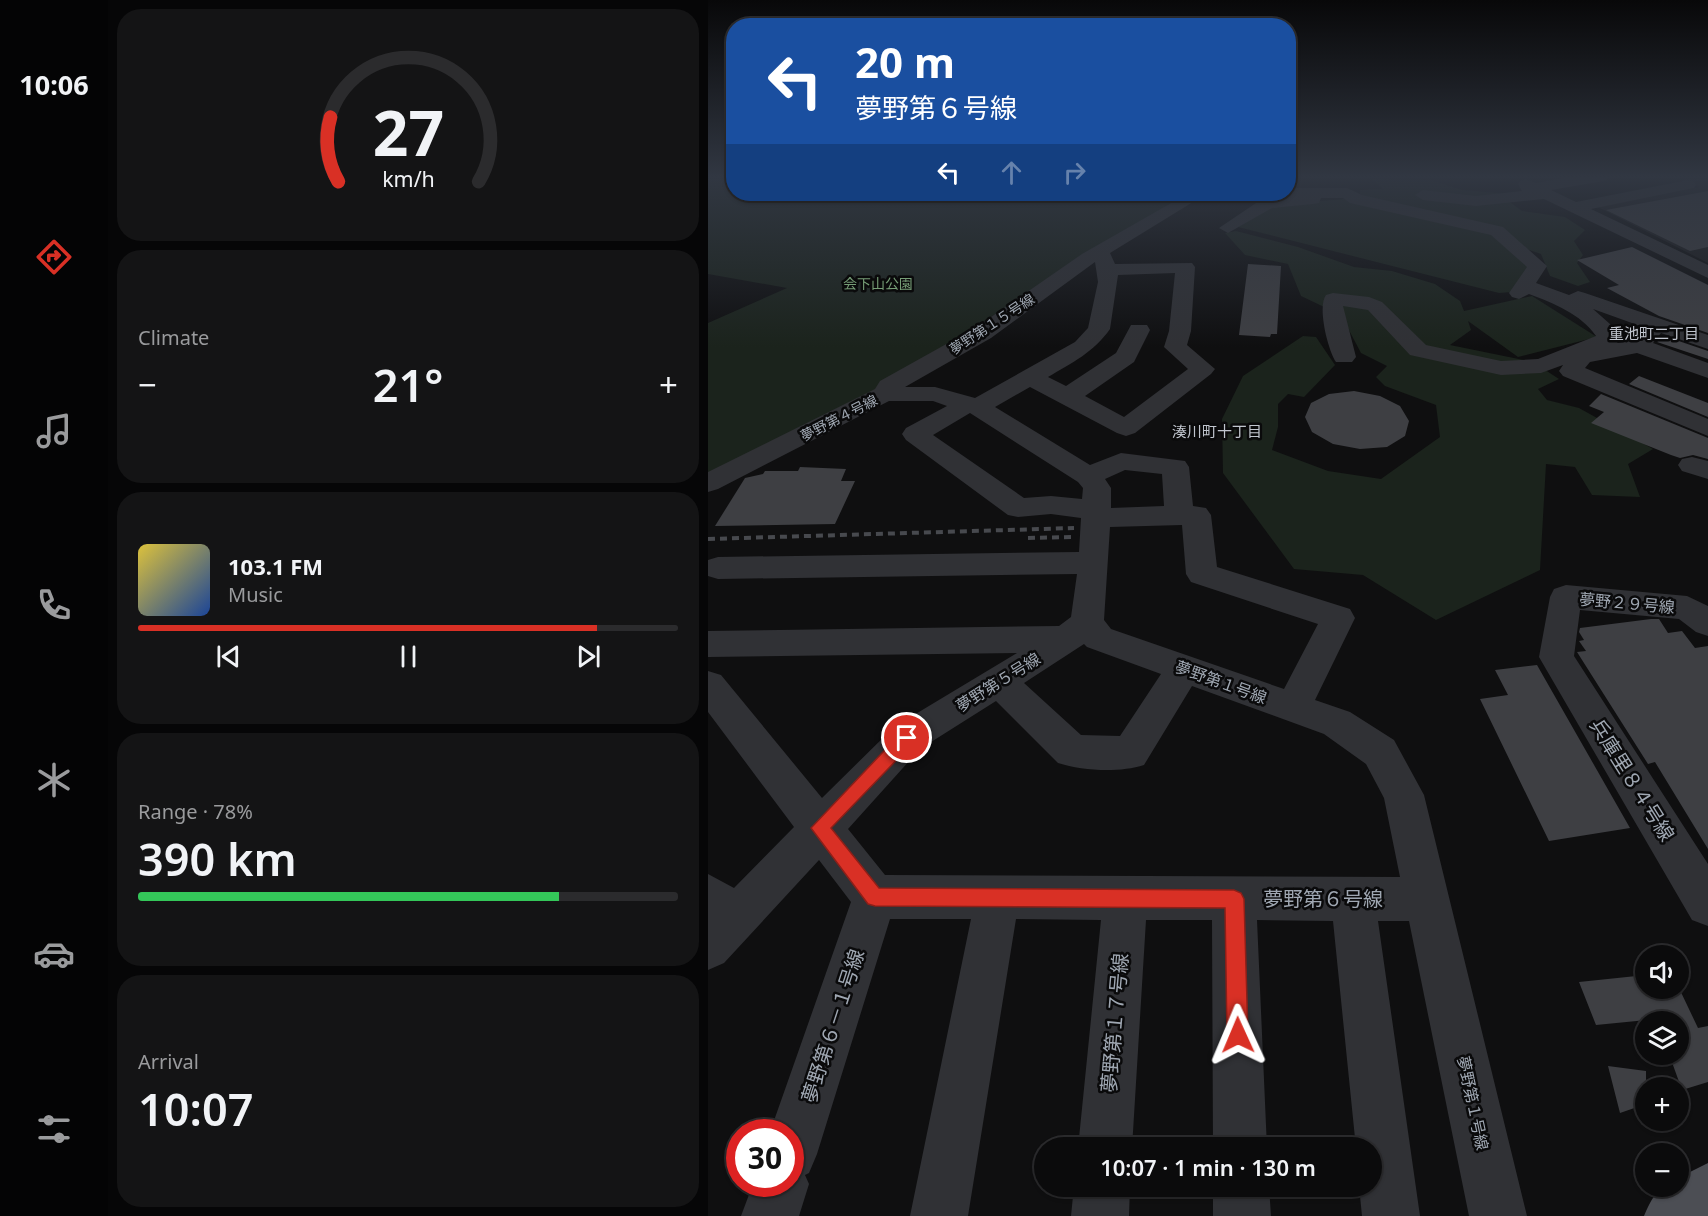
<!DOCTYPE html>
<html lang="en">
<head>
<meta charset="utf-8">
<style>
  body { margin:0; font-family:"Noto Sans","Noto Sans JP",sans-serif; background:#141415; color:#f1f3f6; height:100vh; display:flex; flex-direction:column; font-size:22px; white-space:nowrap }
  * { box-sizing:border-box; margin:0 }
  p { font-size:20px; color:#9a9b9d }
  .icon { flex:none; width:33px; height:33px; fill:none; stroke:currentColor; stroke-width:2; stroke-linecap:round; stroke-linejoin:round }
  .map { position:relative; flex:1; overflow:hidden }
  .drawer { display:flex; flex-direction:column; gap:9px; padding:9px; background:#060607; width:600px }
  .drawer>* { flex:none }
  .guide { position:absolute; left:18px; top:18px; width:570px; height:183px; border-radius:24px; box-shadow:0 2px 4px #0004,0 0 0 2px #2b2b2d; background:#1a4fa0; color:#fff; overflow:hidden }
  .fabs { position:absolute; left:927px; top:945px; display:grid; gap:12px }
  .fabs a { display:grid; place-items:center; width:54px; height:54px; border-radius:50%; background:#0b0b0c; box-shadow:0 2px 4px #0004,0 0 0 2px #2b2b2d; font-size:30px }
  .speed { position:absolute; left:18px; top:1119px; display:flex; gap:12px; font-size:30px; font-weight:700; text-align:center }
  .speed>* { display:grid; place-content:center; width:78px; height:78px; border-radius:50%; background:#0b0b0c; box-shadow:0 2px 4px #0004,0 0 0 2px #2b2b2d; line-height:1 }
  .speed .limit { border:9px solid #d22; background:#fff; color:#111 }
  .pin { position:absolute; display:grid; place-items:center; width:51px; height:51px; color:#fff; margin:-26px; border:3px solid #fff; border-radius:50%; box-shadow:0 2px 6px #0007 }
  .me { position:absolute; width:66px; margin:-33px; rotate:359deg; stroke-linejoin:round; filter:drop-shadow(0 0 4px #0008) }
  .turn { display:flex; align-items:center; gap:21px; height:126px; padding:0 30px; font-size:27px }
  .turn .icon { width:78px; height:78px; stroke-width:2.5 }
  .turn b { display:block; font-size:42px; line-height:51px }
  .lanes { display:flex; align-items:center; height:57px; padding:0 30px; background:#0003; justify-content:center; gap:30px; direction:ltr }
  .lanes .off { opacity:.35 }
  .big { font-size:45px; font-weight:600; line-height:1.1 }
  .drawer .widget { flex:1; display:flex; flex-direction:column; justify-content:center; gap:9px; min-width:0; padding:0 21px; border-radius:24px; background:#141415 }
  .drawer .dial { align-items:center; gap:0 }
  .dial svg { height:156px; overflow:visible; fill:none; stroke:#2b2b2d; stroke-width:7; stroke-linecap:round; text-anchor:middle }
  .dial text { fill:#f1f3f6; stroke:none }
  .song { display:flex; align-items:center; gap:18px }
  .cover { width:72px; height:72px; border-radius:9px; background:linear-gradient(135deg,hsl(50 70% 55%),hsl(220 70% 35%)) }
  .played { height:6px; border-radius:3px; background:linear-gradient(90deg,#d93025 85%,#2b2b2d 85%) }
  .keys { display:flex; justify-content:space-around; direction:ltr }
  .heat { display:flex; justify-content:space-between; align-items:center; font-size:33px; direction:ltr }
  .charge { height:9px; border-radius:4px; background:linear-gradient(90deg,#34c759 78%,#2b2b2d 0) }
  .trip { position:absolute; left:326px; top:1137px; width:348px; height:60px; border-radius:30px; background:#0b0b0c; box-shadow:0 2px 4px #0004,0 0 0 2px #2b2b2d; font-weight:600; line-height:60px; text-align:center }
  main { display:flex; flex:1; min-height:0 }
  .tabs { display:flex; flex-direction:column; width:108px; justify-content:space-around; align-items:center; background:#040405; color:#9a9b9d }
  .tabs .icon { width:42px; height:42px }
  .tabs .current { color:#d93025 }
  .tabs b { font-size:27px; color:#f1f3f6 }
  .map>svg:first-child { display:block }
</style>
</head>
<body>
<main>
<nav class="tabs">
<b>10:06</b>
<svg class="icon current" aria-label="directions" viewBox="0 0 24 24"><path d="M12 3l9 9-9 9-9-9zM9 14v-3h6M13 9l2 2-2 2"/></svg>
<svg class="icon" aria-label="music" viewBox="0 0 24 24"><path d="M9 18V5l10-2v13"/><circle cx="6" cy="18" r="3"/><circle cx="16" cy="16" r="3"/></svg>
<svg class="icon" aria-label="phone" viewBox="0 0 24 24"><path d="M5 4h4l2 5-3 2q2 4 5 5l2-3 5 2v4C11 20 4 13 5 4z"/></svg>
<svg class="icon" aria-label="climate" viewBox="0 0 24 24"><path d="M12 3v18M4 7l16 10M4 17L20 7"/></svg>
<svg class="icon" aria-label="car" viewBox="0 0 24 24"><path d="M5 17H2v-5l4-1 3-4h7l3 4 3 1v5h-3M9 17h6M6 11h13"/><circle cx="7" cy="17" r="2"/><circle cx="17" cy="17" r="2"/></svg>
<svg class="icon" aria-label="filters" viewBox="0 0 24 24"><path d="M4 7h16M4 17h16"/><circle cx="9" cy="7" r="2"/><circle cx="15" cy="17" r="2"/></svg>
</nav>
<section class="drawer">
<div class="widget dial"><svg viewBox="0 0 100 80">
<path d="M14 69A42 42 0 1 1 86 69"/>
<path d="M14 69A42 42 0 0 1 10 36" stroke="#d93025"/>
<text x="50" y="56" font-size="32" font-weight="700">27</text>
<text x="50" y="72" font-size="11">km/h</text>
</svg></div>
<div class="widget"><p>Climate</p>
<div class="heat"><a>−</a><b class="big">21°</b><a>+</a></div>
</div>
<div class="widget">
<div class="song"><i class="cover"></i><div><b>103.1 FM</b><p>Music</p></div></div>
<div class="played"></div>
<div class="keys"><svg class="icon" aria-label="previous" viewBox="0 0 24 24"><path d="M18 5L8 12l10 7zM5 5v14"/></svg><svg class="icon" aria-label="pause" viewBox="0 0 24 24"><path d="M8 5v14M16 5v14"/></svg><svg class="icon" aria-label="next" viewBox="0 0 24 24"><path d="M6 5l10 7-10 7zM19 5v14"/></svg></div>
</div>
<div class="widget"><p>Range · 78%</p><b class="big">390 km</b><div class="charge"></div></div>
<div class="widget"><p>Arrival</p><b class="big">10:07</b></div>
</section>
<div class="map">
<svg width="1000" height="1216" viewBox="0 0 1000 1216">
  <rect width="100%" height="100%" fill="#0f0f10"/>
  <path fill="#1b1b1d" d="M967,176H1000V263L890,207L991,187Z"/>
  <path fill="#1b231c" d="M0,176H25L26,194H482L381,253L157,399L0,474V323L79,288L0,274Z
    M664,179L723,180L754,190L790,193L814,211L857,217L877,230L866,241L875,255L869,263L882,282L870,286L842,276L833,254L815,248L796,229L652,198V190L675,189Z
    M637,199L785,232L821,266L804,292L791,293L530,227L566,205Z
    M528,231L590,247L646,267L684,271L727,284L752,301L756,311L824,296L889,337L810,357L760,321L763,330L742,345L825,362L851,379L830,389L839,400L871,408L945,449L920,464L932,497L884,495L867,467L838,464L832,570L728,620L655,575L586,569L515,473L514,419L535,376L595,336L608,337L627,365L596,397L580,394L570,404V427L564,450L620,471L673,479L732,437L728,405L677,386L668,377L679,366L653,353L633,315L593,296L580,264L537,255L517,233Z"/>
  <path fill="#3e3f43" d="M1000,191V247L982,251L898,210Z
    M924,247L1000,285V333L951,316L899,288L911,285L869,260Z
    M540,264L573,266L569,334H563L562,337L531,335Z
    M956,336L1000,351V359L949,342Z
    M931,376L1000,403V417L921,384Z
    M646,391L672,396L692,406L701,421L697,436L679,447L652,449L625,444L604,432L597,417L603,403L621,394Z
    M893,394L1000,438V459L985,455L972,458L963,455L883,423L896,412L881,406Z
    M92,467L138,469L133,481H147L127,524L7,526L37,478L55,474L57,471H90Z
    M943,619H951L960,633L974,631L987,648L1000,646V849L947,762L940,764L869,652L878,651L871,641L876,640L871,632L872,628Z
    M829,665L922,828L841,841L772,699L800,695L787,670Z
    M938,975V988H970V986L990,1028L1000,1026V1082L974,1090L961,1054H970V1022H950L949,1019L888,1025L871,982Z
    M900,1066L938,1071V1104L912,1113Z"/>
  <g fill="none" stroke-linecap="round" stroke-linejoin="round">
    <path fill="#303135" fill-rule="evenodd" d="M866,176H904L896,181L843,190L868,202L980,180L986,182L988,185L986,188L883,209L1000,265V278L836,199L768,206L715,200L707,195L715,190L768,196L814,191L810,184L812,181L818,179L828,183Z
      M580,188H639L654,195L795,227L839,266L828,283L861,295L870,291L877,293L1000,335V349L953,333L945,343L1000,363V378L929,353L882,362L877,368L1000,419V436L855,376L851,371L855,365L833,373L793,375L702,355L660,310L635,306L648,357L644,362H628C620,350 609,307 618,295L625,293L661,297L674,302L718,345L793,361L830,359L888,336C873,314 845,303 821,294L811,299L804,297L801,293L819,267L783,235L642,203L635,198H613L611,203L605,204L564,208L520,233L511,228L554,199L580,194ZM885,309L935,327L923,341L909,343L912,339L902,324Z
      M479,194H498L402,253L407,264L484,263L487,267L483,331L479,345L507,369L503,374L427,433L418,436L409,433L322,387L287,407L382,465L413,453L477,461L481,467L485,506L498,508L503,515L509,567L642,609L647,618L607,700L642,712L686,740L716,795L819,1216H761L701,921H670L712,1216H654L651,1186H663V1148H648L625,921L549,920L559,1148H505L504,920H438L424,1148H370L393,920L308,919L260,1216H202L263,919H182L109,1154L101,1173L97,1175L101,1184L91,1216H33L45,1184H82V1132H62L143,902L111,860L16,963L0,970V874L26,888L86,827L0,712V671L13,675L114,798L186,727L309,653L0,657V631L351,626L363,617L369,574L10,579L0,576V560L10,557L371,552L373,518L343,514L310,517L300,515L198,440L194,434L198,428L239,406L225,401H181L10,489L0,492V472L167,389L172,381L267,328L374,254ZM387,262L390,282L380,328L367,342L267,398L227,387H197L283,338ZM467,273L461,331L456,347L480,369L416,417L377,396L426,362L442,330L439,325H423L408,353L358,386L340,377C364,363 386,352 402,329L410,275ZM262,413L370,482L375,488L374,499L343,496L316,498L225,435ZM417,470L454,474L456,506L403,508V488L397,479ZM474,525L478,574L483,582L610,624L576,689L403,629L396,620L402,527ZM376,644L379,647L453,674L412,736L373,735L316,683ZM484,686L616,734L658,764L676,798L692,877L177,875L140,829L212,749L288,701L350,763C375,771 411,773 436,765Z
      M984,457L1000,461V479L974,471L970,465L974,459Z
      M858,585L979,596L1000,606V636L988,632L971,619L872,610L866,656L1000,864V926L984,920L831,657L842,597L846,589Z
      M366,1186H422L421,1216H363Z
      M505,1186H561L563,1216H505Z"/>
    <path fill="#4c4e54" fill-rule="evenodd" d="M1000,1163V1216H936C944,1198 949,1186 970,1186V1178Z"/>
    <path stroke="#47494e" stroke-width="4" stroke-dasharray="7 5" stroke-linecap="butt" d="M320,538L365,537
      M0,539L366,528"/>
  </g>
  <linearGradient id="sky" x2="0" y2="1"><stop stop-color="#080809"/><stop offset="0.51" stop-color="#313742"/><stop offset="1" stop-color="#313742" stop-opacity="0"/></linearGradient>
  <rect width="1000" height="347" fill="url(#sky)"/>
  <path fill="#d93025" stroke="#8d1f18" stroke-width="1.5" d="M199,731L205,733L207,738L205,743L123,828L171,888L526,890L533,893L536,899L540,1035L537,1042L530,1045L522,1042L519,1035L517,908L167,906L160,904L103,828L193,733Z"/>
  <g text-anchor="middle" stroke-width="5" stroke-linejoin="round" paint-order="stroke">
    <g font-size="14" fill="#769d76" stroke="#0a0a0b">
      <text x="170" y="289">会下山公園</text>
    </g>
    <g font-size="14" fill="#9fa7b2" stroke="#0a0a0b">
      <text transform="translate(284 324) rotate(-33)" y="5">夢野第１５号線</text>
      <text transform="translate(131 418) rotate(-27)" y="5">夢野第４号線</text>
    </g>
    <g font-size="15" fill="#c0c5ce" stroke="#0a0a0b">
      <text x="946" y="339">重池町二丁目</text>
      <text x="509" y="437">湊川町十丁目</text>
    </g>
    <g font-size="16" fill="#9fa7b2" stroke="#0a0a0b">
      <text transform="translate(919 603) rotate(5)" y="6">夢野２９号線</text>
      <text transform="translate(290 682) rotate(-32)" y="6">夢野第５号線</text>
      <text transform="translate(513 682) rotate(20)" y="6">夢野第１号線</text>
      <text transform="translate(765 1103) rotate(78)" y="6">夢野第１号線</text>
    </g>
    <g font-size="20" fill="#9fa7b2" stroke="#0a0a0b">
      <text transform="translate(924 780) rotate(58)" y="7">兵庫里８４号線</text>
      <text x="615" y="906">夢野第６号線</text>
      <text transform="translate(407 1023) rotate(-85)" y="7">夢野第１７号線</text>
      <text transform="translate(125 1026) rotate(-72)" y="7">夢野第６－１号線</text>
    </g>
  </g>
</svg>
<div class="fabs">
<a><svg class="icon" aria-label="sound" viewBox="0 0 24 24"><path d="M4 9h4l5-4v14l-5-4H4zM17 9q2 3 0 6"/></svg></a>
<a><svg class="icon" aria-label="layers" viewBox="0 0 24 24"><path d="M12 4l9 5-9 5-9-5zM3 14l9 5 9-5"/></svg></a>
<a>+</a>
<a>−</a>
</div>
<div class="speed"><div class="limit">30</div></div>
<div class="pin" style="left:199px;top:738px;background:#d93025"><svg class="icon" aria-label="arrive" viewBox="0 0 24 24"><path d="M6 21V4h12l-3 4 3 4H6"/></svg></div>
<svg class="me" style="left:530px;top:1035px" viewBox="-20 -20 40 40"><path d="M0-17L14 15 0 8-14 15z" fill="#d93025" stroke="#fff" stroke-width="4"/></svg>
<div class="trip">10:07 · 1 min · 130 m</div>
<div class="guide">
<div class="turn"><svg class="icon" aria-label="left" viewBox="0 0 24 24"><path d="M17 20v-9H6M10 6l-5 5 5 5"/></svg><div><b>20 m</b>夢野第６号線</div></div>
<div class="lanes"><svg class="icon" aria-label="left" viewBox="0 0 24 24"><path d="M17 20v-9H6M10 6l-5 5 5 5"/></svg><svg class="icon off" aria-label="ahead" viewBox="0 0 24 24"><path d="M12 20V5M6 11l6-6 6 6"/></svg><svg class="icon off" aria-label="right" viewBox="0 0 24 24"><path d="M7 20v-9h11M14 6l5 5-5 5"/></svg></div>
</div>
</div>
</main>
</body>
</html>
